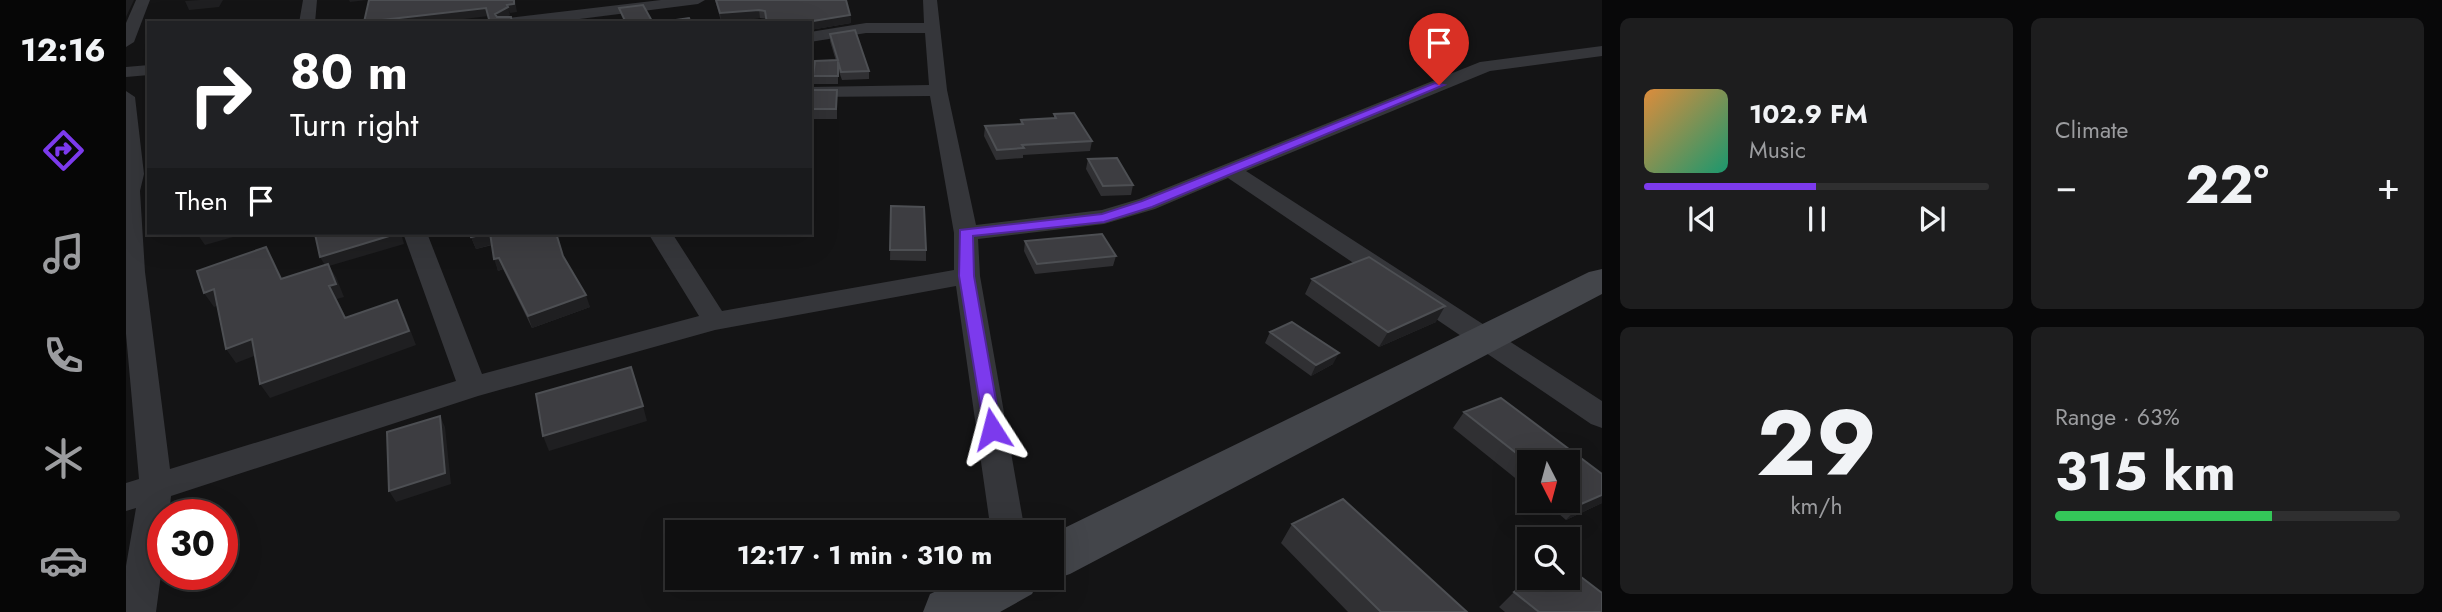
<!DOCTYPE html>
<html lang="en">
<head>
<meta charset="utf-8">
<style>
  body { margin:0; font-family:Jost,sans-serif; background:#1d1d1e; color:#f1f3f6; height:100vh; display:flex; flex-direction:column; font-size:26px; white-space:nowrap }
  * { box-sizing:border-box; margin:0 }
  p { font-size:23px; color:#9b9c9f }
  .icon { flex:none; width:38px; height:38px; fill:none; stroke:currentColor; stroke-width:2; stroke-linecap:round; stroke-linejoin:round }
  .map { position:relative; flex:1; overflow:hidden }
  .sheet { display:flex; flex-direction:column; gap:18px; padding:18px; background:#080809; width:840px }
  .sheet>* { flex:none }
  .top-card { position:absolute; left:21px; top:21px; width:665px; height:214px; border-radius:0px; box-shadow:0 7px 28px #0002,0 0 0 2px #2f2f30; background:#202124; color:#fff; overflow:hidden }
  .needle { width:46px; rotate:174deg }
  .controls { position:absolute; left:1391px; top:450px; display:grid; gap:14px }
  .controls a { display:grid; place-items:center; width:63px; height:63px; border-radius:0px; background:#0f0f10; box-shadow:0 7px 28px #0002,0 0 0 2px #2f2f30; font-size:35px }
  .speed { position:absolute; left:21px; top:499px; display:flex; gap:14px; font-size:35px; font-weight:700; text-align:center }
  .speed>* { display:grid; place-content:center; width:91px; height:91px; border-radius:50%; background:#0f0f10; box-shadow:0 7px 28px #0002,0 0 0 2px #2f2f30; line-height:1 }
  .speed .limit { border:10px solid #d22; background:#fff; color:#111 }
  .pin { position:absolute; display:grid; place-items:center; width:60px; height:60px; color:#fff; margin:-72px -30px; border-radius:50% 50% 50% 0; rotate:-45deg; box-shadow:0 0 7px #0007 }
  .pin .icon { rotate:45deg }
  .me { position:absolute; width:77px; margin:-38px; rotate:351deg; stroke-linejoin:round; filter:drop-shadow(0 0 5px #0008) }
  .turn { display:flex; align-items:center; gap:24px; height:147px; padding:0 28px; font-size:32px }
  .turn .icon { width:91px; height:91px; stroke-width:2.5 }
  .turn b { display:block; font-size:49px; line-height:60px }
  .then { display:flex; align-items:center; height:66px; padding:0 28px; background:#0003; gap:14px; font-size:26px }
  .big { font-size:52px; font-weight:700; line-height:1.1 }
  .sheet .card { flex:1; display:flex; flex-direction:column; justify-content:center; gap:10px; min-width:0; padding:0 24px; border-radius:10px; background:#1d1d1e }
  .sheet .dial { align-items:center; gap:0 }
  .dial b { font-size:91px; line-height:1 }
  .song { display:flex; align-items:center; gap:21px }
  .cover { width:84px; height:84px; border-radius:10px; background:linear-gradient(135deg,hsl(30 70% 55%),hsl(160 70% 35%)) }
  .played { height:7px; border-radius:4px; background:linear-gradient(90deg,#7c3aed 50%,#2f2f30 50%) }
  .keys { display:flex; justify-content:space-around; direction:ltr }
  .heat { display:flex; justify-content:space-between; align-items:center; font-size:38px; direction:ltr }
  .charge { height:10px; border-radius:5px; background:linear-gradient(90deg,#34c759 63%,#2f2f30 0) }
  .sheet .tiles { flex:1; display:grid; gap:18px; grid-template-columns:repeat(2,1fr) }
  .trip { position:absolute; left:539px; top:520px; width:399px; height:70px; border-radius:0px; background:#0f0f10; box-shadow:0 7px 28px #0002,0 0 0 2px #2f2f30; font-weight:700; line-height:70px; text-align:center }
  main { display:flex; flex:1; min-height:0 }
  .tab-bar { display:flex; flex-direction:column; width:126px; justify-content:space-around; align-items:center; background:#060606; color:#9b9c9f }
  .tab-bar .icon { width:49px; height:49px }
  .tab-bar .on { color:#7c3aed }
  .tab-bar b { font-size:32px; color:#f1f3f6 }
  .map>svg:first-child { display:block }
</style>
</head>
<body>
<main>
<nav class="tab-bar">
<b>12:16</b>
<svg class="icon on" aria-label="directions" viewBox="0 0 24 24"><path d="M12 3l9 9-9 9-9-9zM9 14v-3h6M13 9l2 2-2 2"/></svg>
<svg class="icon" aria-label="music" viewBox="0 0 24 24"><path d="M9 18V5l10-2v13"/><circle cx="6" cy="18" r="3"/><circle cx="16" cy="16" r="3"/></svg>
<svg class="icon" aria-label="phone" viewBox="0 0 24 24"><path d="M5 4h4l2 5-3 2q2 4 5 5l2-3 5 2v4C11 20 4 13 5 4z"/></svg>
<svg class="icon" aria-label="climate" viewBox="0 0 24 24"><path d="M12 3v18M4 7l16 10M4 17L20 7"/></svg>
<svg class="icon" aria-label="car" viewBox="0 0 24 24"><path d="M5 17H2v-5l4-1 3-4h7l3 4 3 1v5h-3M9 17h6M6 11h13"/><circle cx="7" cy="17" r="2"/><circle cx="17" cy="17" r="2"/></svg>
</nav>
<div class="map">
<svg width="1476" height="612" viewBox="0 0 1476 612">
  <rect width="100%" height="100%" fill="#141415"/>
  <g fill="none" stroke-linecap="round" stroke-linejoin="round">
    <path fill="#35363a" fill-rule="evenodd" d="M10,0H24L8,42L0,47V23Z
      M177,0H191L189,23H173Z
      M535,0H579L572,4L422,23H374L382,18Z
      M797,0H811L821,90L850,225L976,210L1013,199L1354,62L1476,46V56L1364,71L1120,171L1476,401V428L1465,424L1102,178L1029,209L978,224L852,239L854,276L899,532H865L830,286L589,330L352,396L45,496L43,514H37V560L30,612H0V566L10,508L0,511V483L13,479L0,334V91L9,97L18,174L14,191L19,272L44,469L330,381L277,233H301L356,374L573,316L522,233H546L596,311L828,270V233L804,96L684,97V87L803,85L799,33H740L684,42V32L740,23H798Z
      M23,65V75L0,77V67Z"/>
    <path fill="#43454a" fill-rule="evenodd" d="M1476,269V294L944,574L926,580L918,578H926V534L1463,272Z
      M838,578H914L906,594L874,612H797L804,594Z"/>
  </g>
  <path fill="#303033" d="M589,0H720L724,15L725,23L684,30V23L634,18L595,21Z
    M704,34L743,71V79L716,80L712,69V84H688L687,76L710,61L704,41Z
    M711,99V119H685L684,109Z
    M928,114L966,141L964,151L897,155V158L870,160L858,136L859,126L894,124L895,120L928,118Z
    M962,159L1007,185L1005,195L975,196L960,169Z
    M765,206L800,250V261L764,260Z
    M345,237L437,256L464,307L406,328L377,269L372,271L366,245L350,249Z
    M899,241L990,256L987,266L909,274L898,251Z
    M1186,279L1310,322L1253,347L1179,294Z
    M1144,332L1207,364L1185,376L1139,343Z
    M1338,412L1476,474V503L1440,520L1417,500H1442V462H1404V490L1327,428Z
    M1166,524L1341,612H1222L1155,543Z
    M1388,592L1476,612H1379L1373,607Z"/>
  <path fill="#1f1f21" d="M0,0H8L0,17Z
    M74,0H97L93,7L63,10L59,1Z
    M223,0H241L224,2Z
    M388,0H389L391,12L384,13L381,5Z
    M382,7L384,15L371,23L369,14Z
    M360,8L363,16L304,23L238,22Z
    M633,10L634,18L595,21L594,13Z
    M724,15L725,23L684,30V23L681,22Z
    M79,233H121L79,245L72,235Z
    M273,233H275L278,244L203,266L210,277L218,297L211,299L227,332L203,286L200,267L194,257Z
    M364,233L368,244L350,249L345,237Z
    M140,247L148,261L163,293L155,279Z
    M373,258L377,269L372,271L368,259Z
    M88,289L98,303L88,307L78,293Z
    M460,295L464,307L406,328L402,316Z
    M271,300L278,314L290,345L144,398L134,384Z
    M1319,306L1310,322L1253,347L1262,332Z
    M126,339L136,353L110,363L100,349Z
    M1213,353L1207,364L1185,376L1190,365Z
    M517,406L521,421L423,451L417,436Z
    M314,416L319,427L325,484L270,502L263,491Z
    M1476,495V503L1440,520L1455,504Z"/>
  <path fill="#3d3d41" stroke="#4d4f53" stroke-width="2" d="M243,0H388V4L381,5L382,7L369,14L371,17H385L386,23H364L360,8L238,22Z
    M590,0H720L724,15L681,22L641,23L639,11L633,10L594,13Z
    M517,5L526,21L500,23L493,8Z
    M563,18L565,23H542V21Z
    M729,30L743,71L715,72L712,61V76H687L689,61L712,60L704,34Z
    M686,90H711L710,109H684Z
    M948,113L966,141L896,145L898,148L871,150L859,126L897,124L895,120L930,118L928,114Z
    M991,158L1007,185L977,186L962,159Z
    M765,206L798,207L800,250H764Z
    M194,233H273L194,257L189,234Z
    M344,233H363L345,237Z
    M364,233H430L437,256L460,295L402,316L373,258L368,259Z
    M976,234L990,256L911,264L899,241Z
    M140,247L155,279L202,264L210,284L203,286L219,318L271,300L283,331L134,384L126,339L100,349L88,289L78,293L71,271Z
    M1243,257L1319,306L1262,332L1186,279Z
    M1166,322L1213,353L1190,365L1144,332Z
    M505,367L517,406L417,436L410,394Z
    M1375,398L1476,474V495L1455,504L1442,494V462H1404V464L1338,412Z
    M314,416L319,473L263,491L261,432Z
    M1217,499L1341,612H1255L1166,524Z
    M1442,567L1476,593V612H1413L1388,592L1409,578H1442Z"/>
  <path fill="#7c3aed" stroke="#51269a" stroke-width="2" d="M1309,83L1318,85L1026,207L978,222L847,236L848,276L875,429L872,435L866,437L859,435L833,276L834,230L976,214L1016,201Z"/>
</svg>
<div class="controls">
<a><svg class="needle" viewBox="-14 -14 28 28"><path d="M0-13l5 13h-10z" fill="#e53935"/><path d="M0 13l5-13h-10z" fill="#9b9c9f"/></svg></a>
<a><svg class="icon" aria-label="search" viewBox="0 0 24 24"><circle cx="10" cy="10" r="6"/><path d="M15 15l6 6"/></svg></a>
</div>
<div class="speed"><div class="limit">30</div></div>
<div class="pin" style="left:1313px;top:85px;background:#d93025"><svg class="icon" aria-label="arrive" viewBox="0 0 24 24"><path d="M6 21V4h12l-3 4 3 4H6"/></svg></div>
<svg class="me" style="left:866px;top:429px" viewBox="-20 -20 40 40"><path d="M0-17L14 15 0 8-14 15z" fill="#7c3aed" stroke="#fff" stroke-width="4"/></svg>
<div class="trip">12:17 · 1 min · 310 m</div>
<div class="top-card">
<div class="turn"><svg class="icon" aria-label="right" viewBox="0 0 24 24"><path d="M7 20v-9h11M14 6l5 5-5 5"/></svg><div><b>80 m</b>Turn right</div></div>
<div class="then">Then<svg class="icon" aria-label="arrive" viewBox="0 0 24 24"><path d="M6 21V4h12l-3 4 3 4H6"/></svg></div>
</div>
</div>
<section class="sheet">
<div class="tiles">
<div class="card">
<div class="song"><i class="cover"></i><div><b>102.9 FM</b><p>Music</p></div></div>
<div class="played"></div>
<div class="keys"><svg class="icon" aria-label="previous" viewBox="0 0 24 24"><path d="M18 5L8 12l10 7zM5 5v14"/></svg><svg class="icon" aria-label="pause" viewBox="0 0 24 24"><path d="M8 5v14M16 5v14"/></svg><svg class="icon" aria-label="next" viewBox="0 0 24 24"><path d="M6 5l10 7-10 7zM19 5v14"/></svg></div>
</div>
<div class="card"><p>Climate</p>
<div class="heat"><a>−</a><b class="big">22°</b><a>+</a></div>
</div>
<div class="card dial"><b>29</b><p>km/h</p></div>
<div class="card"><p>Range · 63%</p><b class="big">315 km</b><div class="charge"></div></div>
</div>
</section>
</main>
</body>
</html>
